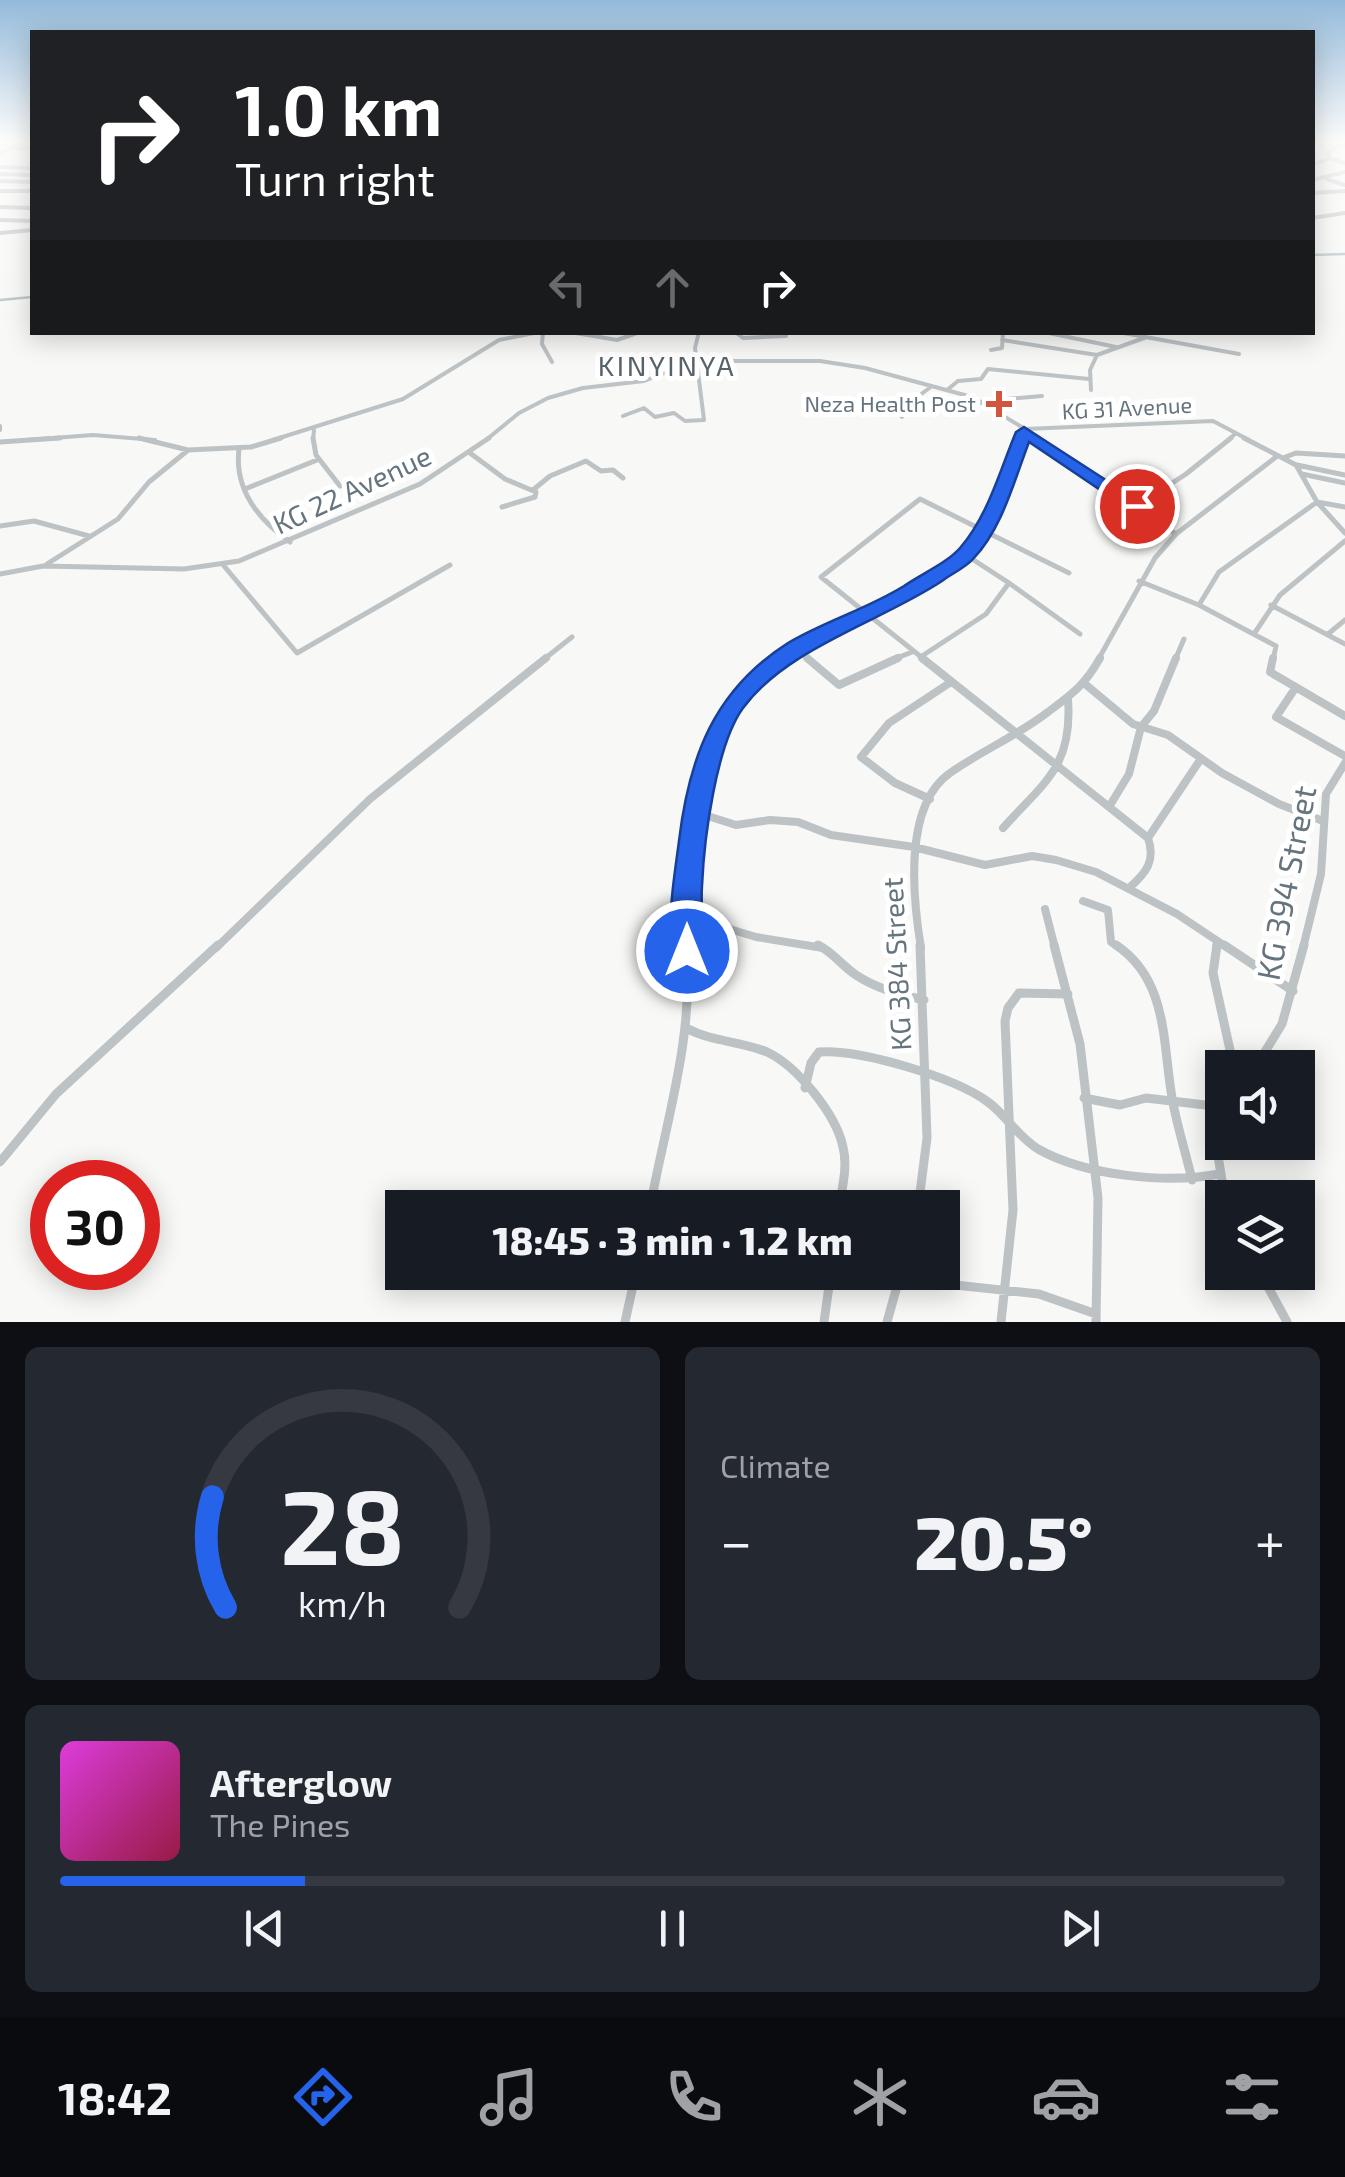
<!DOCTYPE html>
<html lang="en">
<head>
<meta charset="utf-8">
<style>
  body { margin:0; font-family:"Exo 2",sans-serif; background:#242831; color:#f1f3f6; height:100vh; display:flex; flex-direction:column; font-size:38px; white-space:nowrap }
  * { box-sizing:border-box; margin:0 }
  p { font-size:32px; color:#9ea1a6 }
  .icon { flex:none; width:55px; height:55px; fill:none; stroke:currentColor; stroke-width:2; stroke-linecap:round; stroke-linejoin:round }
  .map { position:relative; height:1322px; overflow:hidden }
  .drawer { display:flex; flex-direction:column; gap:25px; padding:25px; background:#0d0f14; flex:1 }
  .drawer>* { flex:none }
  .guide { position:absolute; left:30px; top:30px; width:1285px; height:305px; border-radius:0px; box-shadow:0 5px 25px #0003; background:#202124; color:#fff; overflow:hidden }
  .tools { position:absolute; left:1205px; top:1050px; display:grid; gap:20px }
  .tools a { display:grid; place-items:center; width:110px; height:110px; border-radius:0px; background:#171b24; box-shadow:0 5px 25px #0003; font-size:50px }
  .speed { position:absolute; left:30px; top:1160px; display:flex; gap:20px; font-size:50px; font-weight:700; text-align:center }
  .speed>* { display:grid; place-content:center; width:130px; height:130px; border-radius:50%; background:#171b24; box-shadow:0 5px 25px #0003; line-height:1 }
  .speed .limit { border:15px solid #d22; background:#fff; color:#111 }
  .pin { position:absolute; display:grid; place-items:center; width:85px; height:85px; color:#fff; margin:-42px; border:5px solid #fff; border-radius:50%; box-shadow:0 2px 10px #0007 }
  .me { position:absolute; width:110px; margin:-55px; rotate:0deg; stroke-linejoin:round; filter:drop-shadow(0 0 8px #0008) }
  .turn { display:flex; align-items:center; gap:35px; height:210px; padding:0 40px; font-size:45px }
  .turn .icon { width:130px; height:130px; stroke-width:2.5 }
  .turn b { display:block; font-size:70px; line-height:85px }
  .lanes { display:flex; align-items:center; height:95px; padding:0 40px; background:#0003; justify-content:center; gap:50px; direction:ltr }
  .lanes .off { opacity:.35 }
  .big { font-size:75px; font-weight:800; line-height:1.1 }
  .drawer .tile { flex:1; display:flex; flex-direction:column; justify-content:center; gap:15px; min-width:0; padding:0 35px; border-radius:15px; background:#242831 }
  .drawer .dial { align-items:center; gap:0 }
  .dial svg { height:260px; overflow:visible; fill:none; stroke:#363941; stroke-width:7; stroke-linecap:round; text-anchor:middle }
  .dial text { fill:#f1f3f6; stroke:none }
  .song { display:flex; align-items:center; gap:30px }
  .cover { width:120px; height:120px; border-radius:15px; background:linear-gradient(135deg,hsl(300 70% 55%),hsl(340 70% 35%)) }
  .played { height:10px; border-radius:5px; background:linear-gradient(90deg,#2563eb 20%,#363941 20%) }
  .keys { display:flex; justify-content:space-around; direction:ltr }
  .heat { display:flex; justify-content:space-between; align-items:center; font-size:55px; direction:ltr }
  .drawer .tiles { flex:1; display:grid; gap:25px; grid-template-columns:1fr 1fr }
  .tile:last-child { grid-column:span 2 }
  .trip { position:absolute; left:385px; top:1190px; width:575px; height:100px; border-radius:0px; background:#171b24; box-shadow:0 5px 25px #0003; font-weight:800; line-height:100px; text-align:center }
  .menu { display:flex; height:160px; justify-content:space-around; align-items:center; background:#090b0e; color:#9ea1a6 }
  .menu .icon { width:70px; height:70px }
  .menu .active { color:#2563eb }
  .menu b { font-size:45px; color:#f1f3f6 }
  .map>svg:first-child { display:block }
</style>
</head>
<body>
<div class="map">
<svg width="1345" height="1322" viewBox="0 0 1345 1322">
  <rect width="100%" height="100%" fill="#f8f8f6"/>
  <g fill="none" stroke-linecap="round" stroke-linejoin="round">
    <path stroke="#b6c2c5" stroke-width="2.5" d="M1312,255L1345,254
      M0,300L32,297"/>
    <path stroke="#bdc2c5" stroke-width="4" d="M17,149L32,148
      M0,154L25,141
      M1330,158L1327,152L1345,144
      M1312,165L1330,158L1345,163
      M0,167L32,168
      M0,174L32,175
      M1327,179L1345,185
      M1312,180L1345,172
      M0,181L32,182
      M0,191H32
      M1312,193L1345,191
      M0,207L32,208
      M1312,218L1345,213
      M0,220L32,221
      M0,233L32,230
      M543,332L542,344L552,362
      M570,332L617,340L640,332
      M735,332L743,338L786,336V332
      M1044,332L1116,347
      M1118,332L1239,354
      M1002,340L1097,355
      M991,350L1002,348L1003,332
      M947,390L958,381L981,379L988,369L1089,379
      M1091,390L1090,370L1097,355L1144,338
      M983,401L1042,396
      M623,416L644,408L655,417L674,413L685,421L704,420L695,348L699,332
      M902,417L908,404L932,386
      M0,426V430
      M1024,432L1036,440
      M26,440L93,435L155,440
      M273,440L403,399L499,340L539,332
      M313,440L314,430
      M486,440L519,413L548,398L583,388L644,381L697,361H820L865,368L972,397L1025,429L1213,421L1249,440
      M1020,440L1025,429
      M1228,440L1235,434"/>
    <path stroke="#bdc2c5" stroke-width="5" d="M139,438L188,450L251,447L281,438
      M313,438L316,455L340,486
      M1032,438L1176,534
      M1244,438L1296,465L1317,502L1345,533
      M0,442L60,438
      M239,449C234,489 259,520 290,542
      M470,453L505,479L536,492L535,497L502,507
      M1283,458L1296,453L1345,456
      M1297,465L1345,475
      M1302,474L1345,483
      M245,489L317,460
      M533,490L550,476L586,461L601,471L613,470L623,478
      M1137,506L1186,474L1231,438
      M0,526L34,521L89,536
      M47,564L118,519L149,482L187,451
      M224,566L297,653L450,565
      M0,574L43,566L184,569L239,561L420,484L489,438
      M1139,581L1199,605L1276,646L1273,660
      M1009,583L1080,634
      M1199,605L1219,572L1317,502L1345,507
      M1271,605L1345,644
      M1254,634L1280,595L1345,541
      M1328,634L1345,620
      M797,649L810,660
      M922,656L986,614L1009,583L966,555
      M543,660L572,637
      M780,660C843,614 934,606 980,536C1000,506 1008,470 1021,438
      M892,660L912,652
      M925,660L821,577L920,499L1069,573
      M1098,660L1155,558L1176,534L1276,457
      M1175,660L1184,639"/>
    <path stroke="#bdc2c5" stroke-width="8" d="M807,658L839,685L898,658
      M922,658L1148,838C1156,861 1146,873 1129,888
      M1273,658L1270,672L1345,716
      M1085,684L1133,724L1168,735L1222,773L1279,804L1323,821
      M1296,687L1276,717L1345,756
      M930,799L895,783L861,757L889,723L951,682
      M1109,807L1129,774L1141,727L1154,711L1176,658
      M695,812L736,825L770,820L798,822L831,835L914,847L985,865L1032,856L1056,860L1096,872L1177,914L1228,948
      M1003,828C1044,782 1073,767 1068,699
      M1148,838L1200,760
      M1083,901L1108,910L1111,942L1120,948
      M1045,909L1055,948
      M685,928L723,927L756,937L823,948
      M216,948L370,799L546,658
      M686,948C680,877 693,765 733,706C746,686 764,672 783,658
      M921,948C913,899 903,806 950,773C981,751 1017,736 1048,712C1072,694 1085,685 1100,658
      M1216,948L1217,942
      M1303,948L1321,874L1326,794L1345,763"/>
    <path stroke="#bdc2c5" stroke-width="9" d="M818,945C834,953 841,965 856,975C877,989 899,994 924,1000
      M1054,945L1080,1044L1098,1198L1096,1322
      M1116,945C1170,981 1162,1047 1173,1103C1178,1129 1186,1154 1192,1180
      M1217,945L1213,973L1234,1068
      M1224,945L1293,991
      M686,1028C712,1042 741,1041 767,1052C797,1066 836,1114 843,1147C848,1167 842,1188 839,1208
      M1255,1068L1282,1024L1304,945
      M805,1088L811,1063L819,1052C860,1049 954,1077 988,1102C1006,1115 1018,1137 1038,1149C1086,1176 1167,1184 1219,1174
      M1084,1098L1120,1105L1146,1098L1222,1107
      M1222,1135L1217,1150L1225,1198
      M0,1162L56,1094L218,945
      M650,1208C666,1120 695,1035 686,945
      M918,1208L927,1138L920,945
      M1260,1272L1287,1322
      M899,1279L1039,1294L1096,1314
      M625,1322L636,1272
      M824,1322L831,1272
      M887,1322L901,1272
      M1001,1322L1013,1210L1005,1021L1008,1008L1019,993L1068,994"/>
  </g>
  <linearGradient id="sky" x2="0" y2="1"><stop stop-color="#94bada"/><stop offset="0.43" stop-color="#fcfcfb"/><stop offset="1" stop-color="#fcfcfb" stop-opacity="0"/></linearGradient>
  <rect width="1345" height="327" fill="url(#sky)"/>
  <path fill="#2563eb" stroke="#184099" stroke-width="2.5" d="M1024,427L1146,506L1143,510H1130L1029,442C1014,481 1002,529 973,559C965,568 951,574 942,581C880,622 787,648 743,708C716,745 704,839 702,886C700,910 707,939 697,961L687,966L676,961C664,932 675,873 679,841C689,757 714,690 788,643C825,621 867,609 904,586C921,574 947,563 960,548C988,516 1000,470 1016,432Z"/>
  <path fill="#d1563d" stroke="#fff" stroke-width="4" d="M994 389h10v10h10v10h-10v10h-10v-10h-10v-10h10z"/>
  <g text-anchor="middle" stroke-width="10" stroke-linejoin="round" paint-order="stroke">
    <g font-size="22" fill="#66757d" stroke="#fff" text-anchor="end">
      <text x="976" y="412">Neza Health Post</text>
    </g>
    <g font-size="22" fill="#66757d" stroke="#fff">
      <text transform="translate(1127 408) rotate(-3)" y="8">KG 31 Avenue</text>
    </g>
    <g font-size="28" letter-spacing="2.5" fill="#576269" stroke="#fff">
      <text x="667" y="376">KINYINYA</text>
    </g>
    <g font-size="28" fill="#66757d" stroke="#fff">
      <text transform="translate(352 490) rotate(-25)" y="10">KG 22 Avenue</text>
      <text transform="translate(897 964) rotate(-93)" y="10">KG 384 Street</text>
    </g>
    <g font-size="32" fill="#66757d" stroke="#fff">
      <text transform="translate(1287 883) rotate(-79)" y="11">KG 394 Street</text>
    </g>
  </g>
</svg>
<div class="tools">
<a><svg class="icon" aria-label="sound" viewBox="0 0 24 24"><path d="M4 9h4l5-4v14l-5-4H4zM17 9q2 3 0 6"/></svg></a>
<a><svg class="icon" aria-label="layers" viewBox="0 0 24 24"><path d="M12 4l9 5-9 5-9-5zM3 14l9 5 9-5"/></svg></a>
</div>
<div class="speed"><div class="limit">30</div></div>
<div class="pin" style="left:1137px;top:506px;background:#d93025"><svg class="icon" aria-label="arrive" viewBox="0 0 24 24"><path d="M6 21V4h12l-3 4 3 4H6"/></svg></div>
<svg class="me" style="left:687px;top:951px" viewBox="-20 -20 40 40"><circle r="17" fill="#2563eb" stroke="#fff" stroke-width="3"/><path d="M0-11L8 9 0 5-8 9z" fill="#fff"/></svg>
<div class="trip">18:45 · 3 min · 1.2 km</div>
<div class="guide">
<div class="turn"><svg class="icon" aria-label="right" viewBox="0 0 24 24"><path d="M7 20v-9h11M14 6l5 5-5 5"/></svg><div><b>1.0 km</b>Turn right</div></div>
<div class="lanes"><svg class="icon off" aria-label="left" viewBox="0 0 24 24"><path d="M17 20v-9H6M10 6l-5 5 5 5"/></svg><svg class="icon off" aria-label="ahead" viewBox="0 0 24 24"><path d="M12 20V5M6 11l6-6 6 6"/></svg><svg class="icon" aria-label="right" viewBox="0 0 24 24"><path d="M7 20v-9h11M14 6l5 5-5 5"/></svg></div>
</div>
</div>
<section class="drawer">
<div class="tiles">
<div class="tile dial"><svg viewBox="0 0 100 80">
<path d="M14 69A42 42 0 1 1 86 69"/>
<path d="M14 69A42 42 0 0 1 10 35" stroke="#2563eb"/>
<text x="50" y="56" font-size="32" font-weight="700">28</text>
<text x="50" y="72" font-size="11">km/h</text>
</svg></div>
<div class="tile"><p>Climate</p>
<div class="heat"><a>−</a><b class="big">20.5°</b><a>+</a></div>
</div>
<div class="tile">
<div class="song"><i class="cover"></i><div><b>Afterglow</b><p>The Pines</p></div></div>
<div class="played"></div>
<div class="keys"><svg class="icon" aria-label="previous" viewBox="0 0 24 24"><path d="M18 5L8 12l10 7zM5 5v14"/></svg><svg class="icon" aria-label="pause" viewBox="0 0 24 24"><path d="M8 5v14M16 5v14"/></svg><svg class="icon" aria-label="next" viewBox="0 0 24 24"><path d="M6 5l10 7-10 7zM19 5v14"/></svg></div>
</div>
</div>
</section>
<nav class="menu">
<b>18:42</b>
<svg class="icon active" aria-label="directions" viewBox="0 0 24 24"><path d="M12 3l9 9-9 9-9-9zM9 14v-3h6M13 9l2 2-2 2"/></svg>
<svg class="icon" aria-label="music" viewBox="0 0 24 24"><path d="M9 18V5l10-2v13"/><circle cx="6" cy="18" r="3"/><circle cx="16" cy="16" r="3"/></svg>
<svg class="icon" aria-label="phone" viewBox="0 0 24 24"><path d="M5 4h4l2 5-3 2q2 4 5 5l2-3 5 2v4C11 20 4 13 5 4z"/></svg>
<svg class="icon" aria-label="climate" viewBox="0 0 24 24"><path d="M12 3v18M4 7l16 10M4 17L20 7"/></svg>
<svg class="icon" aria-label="car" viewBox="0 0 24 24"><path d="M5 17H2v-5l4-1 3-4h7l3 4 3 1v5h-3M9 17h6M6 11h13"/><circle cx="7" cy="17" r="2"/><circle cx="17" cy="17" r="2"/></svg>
<svg class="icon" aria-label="filters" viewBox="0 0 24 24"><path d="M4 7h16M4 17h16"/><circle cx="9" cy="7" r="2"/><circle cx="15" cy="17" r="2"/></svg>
</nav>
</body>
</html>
